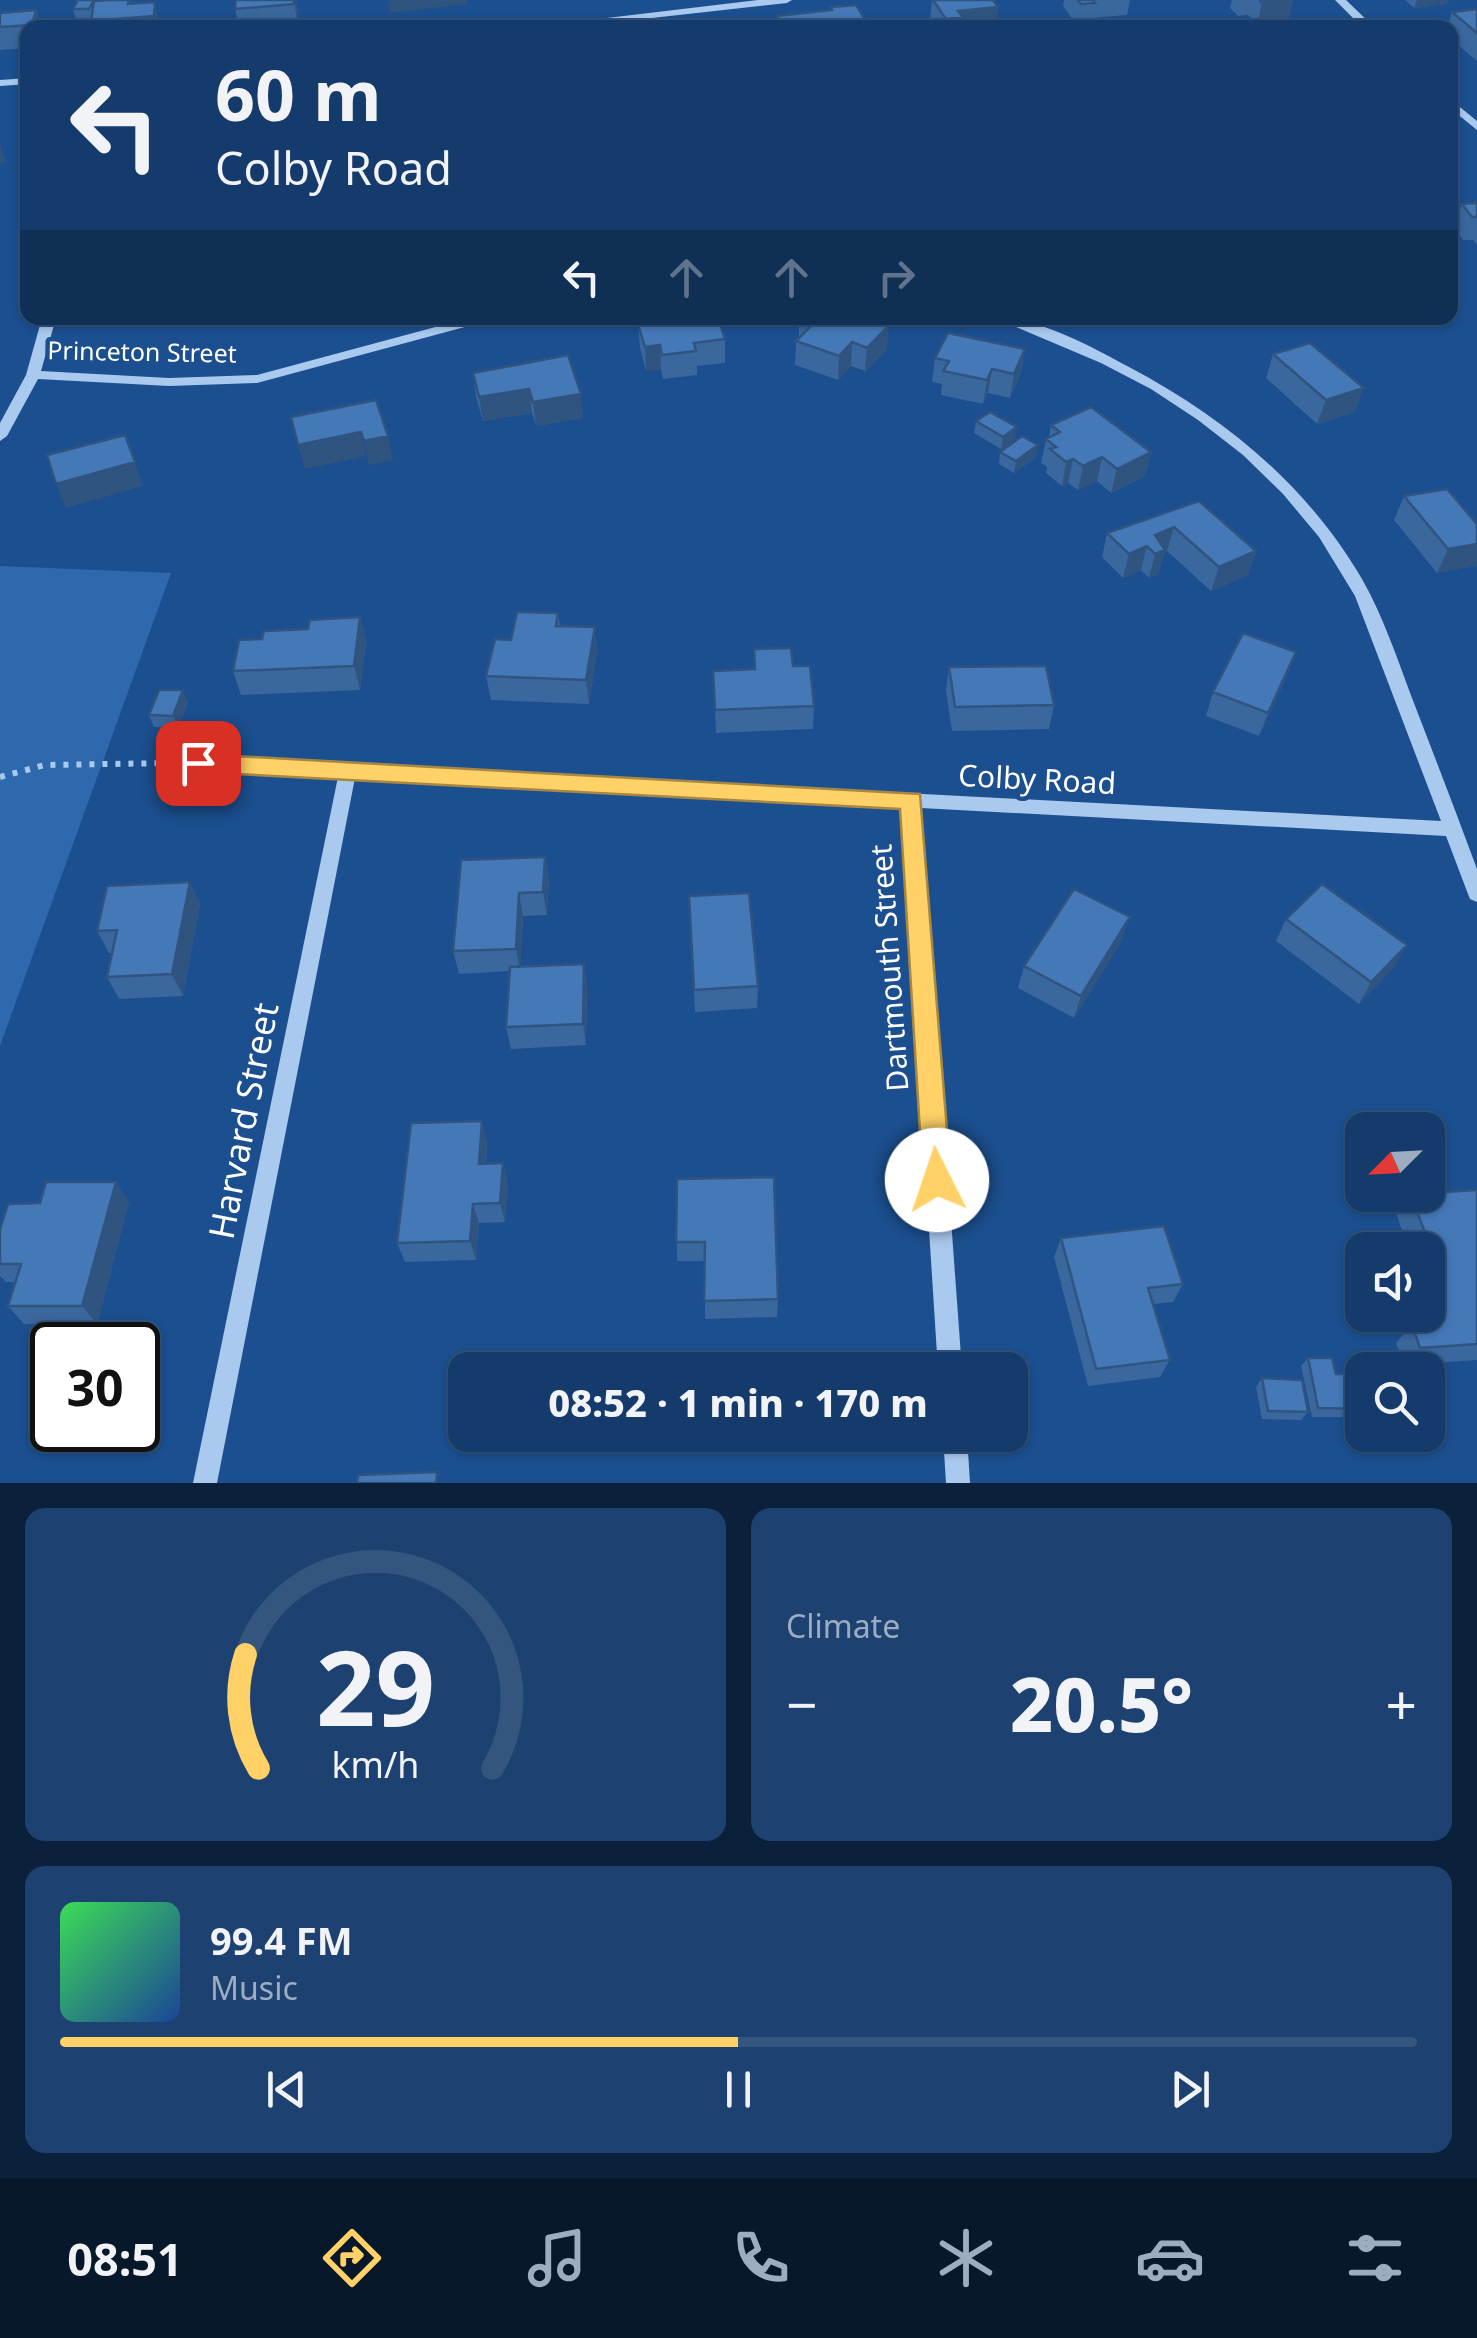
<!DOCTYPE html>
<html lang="en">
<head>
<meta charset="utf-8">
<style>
  body { margin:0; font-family:"Noto Sans",sans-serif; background:#1d4271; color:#f1f3f6; height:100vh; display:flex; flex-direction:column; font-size:38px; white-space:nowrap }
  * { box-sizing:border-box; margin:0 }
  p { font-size:32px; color:#9dadc1 }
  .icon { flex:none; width:55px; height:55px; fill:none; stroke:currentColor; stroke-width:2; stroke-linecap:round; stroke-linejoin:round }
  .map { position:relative; height:1483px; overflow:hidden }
  .drawer { display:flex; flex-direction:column; gap:25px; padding:25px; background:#0b203b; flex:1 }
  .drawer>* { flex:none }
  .guide { position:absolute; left:20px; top:20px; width:1438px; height:305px; border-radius:20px; box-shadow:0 2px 8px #0004,0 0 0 2px #33557e; background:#143b6b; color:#f1f3f6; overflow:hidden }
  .needle { width:65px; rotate:246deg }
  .fabs { position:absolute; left:1345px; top:1112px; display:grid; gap:20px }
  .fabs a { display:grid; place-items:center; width:100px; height:100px; border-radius:20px; background:#143b6b; box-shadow:0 2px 8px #0004,0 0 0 2px #33557e; font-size:50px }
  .speed { position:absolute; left:30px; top:1322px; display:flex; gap:20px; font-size:50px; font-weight:700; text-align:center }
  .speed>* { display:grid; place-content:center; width:130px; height:130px; border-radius:50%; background:#143b6b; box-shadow:0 2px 8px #0004,0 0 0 2px #33557e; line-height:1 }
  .speed .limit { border:5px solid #111; border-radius:15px; background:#fff; color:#111 }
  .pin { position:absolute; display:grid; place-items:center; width:85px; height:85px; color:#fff; margin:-42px; border-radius:20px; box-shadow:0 5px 15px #0006 }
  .me { position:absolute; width:110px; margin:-55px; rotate:356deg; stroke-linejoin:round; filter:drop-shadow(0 0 8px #0008) }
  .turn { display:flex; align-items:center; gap:35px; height:210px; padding:0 30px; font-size:45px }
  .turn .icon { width:130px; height:130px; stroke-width:2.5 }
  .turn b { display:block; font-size:70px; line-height:85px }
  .lanes { display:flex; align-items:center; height:95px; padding:0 30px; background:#0003; justify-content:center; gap:50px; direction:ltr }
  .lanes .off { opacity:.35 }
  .big { font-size:75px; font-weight:800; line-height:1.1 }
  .drawer .card { flex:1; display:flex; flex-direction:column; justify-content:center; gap:15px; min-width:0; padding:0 35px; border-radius:20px; background:#1d4271 }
  .drawer .dial { align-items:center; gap:0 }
  .dial svg { height:260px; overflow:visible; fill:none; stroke:#33557e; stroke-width:7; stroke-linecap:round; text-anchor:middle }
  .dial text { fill:#f1f3f6; stroke:none }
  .song { display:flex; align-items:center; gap:30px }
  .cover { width:120px; height:120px; border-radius:15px; background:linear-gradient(135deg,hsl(130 70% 55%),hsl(220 70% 35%)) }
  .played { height:10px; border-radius:5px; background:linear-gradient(90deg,#ffd166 50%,#33557e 50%) }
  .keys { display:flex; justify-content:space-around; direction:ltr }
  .heat { display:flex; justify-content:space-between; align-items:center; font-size:55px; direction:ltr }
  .drawer .tiles { flex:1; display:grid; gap:25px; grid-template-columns:1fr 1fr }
  .card:last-child { grid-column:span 2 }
  .trip { position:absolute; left:448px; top:1352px; width:580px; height:100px; border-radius:20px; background:#143b6b; box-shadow:0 2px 8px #0004,0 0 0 2px #33557e; font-weight:800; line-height:100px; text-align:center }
  .menu { display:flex; height:160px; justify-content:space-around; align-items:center; background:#08182b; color:#9dadc1 }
  .menu .icon { width:70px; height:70px }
  .menu .active { color:#ffd166 }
  .menu b { font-size:45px; color:#f1f3f6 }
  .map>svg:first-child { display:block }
</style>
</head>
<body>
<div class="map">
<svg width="1477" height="1483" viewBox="0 0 1477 1483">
  <rect width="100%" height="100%" fill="#1b4f8f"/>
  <path fill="#2e69ad" d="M0,566L171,573L0,1046Z"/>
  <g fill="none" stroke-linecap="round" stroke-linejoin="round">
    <path stroke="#a9c9ee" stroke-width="6" stroke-dasharray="5 8" stroke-linecap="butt" d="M0,777L45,765L172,763"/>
    <path fill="#a9c9ee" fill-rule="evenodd" d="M758,0H792L787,3L562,28H523Z
      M1335,0H1346L1375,28H1363Z
      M28,78V84L0,86V80Z
      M1450,99L1477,121V130L1450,108Z
      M42,318H56L41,371L169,378L257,375L469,318H489L487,321L257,383L169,386L38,379L7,436L0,441V423L26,375Z
      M995,318C1034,315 1094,348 1129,367C1224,417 1307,485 1362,579C1383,616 1397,658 1412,698C1434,755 1456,812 1477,869V902L1470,899L1468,894L1446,836L921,808L962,1370H938L902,807L355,778L217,1483H193L338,777L198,770L192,768L189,763L192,758L198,756L1441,821L1355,596L1319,537L1283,494L1243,455L1198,420L1151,389L1101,363Z
      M943,1435H967L970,1483H946Z"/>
  </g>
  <path fill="#3a679d" d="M94,0H130L131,4L161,23L160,28H93L92,20H76L73,9Z
    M236,0H296L298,11V26L240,28L235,9Z
    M932,0L998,7L996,28H935L930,21Z
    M1064,0H1130L1127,15L1092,18L1091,24L1077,26L1063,6Z
    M1232,0H1293L1288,21L1257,24L1248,15L1238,16L1230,8Z
    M1405,0H1449L1447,4L1414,8Z
    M1477,9V61L1450,38V28H1447L1452,12Z
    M36,10L42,28H28V48L0,50V13Z
    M1477,203V245L1473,240H1463L1453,227L1462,204Z
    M200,318H232L214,327Z
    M799,323L887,349L865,371L851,366L838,380L795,365L796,341L799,338Z
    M638,324L725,339V363L697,366V375L663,379L661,369L646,371L640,347Z
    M1025,349L1021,373L1010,398L988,393L983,404L941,395L942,384L932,382L935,358Z
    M1273,354L1355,412L1317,424L1266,378Z
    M568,355L583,418L536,426L532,413L483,421L476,397L473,373Z
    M976,421L1015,439L1001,449L974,433Z
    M1051,425L1151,452L1145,476L1111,493L1097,481L1078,490L1068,483L1062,486L1046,473L1047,467L1041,463L1046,439L1049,437Z
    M1000,452L1036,457L1014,473L999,464Z
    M1404,496L1477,524L1437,573L1394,520Z
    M1199,501L1256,551L1248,575L1211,591L1167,551L1164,553L1158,574L1149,578L1141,570L1123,578L1102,557L1107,533Z
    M558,613L560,626L597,651L589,704L491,700L486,676Z
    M360,617L366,641L360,690L241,695L233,671L262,639Z
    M754,649L793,666L814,706L813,729L716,733L713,671L754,670Z
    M949,667L1054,705L1049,729L952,731L946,691Z
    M1287,676L1259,736L1206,716L1213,692Z
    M188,702L178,728L154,727L149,715Z
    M545,857L549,880L547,915L523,916L520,966L584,964L587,986L586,1045L511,1049L506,1027L510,971L459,974L453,951Z
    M689,896L758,986L757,1008L695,1012Z
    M200,904L183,996L119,999L107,977L112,953H109L97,931Z
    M1286,919L1407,945L1394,967L1359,1004L1276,941Z
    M1122,940L1074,1018L1018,988L1024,966Z
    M487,1142L486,1164L503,1163L508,1183L505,1222L479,1223L476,1260L405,1262L397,1243Z
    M677,1179L778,1299L777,1317L705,1319V1261H677Z
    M1477,1190V1360L1404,1365L1396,1343L1407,1330L1402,1315H1428V1250H1409L1396,1213L1410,1195H1428Z
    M129,1202L97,1324H24L8,1306L15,1282H6L0,1276V1229L40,1203Z
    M1061,1238L1183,1284L1173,1302L1153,1304L1170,1360L1160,1377L1088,1386L1054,1257Z
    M1308,1358L1336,1374H1362V1417H1312L1301,1366Z
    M1262,1378L1308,1412L1301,1420L1262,1419L1256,1387Z"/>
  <path fill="#305480" d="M129,0L135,18L155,2L160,28H93L91,21L128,4Z
    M294,0H296L298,11V26Z
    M388,0H467L468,4L390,13Z
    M1293,0L1288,21L1257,24L1262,3Z
    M1417,0H1449L1447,4L1414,8Z
    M998,7L996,28H945L946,19L958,11Z
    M36,10L42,28H32V25Z
    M866,21L865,28H833Z
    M0,144L6,161L0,164Z
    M211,318H232L214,327Z
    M889,325L887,349L865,371L867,348Z
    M852,342L851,366L838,380L839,356Z
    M660,345L661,369L646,371L645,347Z
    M1025,349L1021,373L1010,398L1014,374Z
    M992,369L988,393L983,404L987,380Z
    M1364,388L1355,412L1317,424L1326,400Z
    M529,389L532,413L483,421L479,397Z
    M581,394L583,418L536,426L533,402Z
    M1017,427L1015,439L1001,449L1003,437Z
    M361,432L366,456L305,469L298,445Z
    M125,435L143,486L66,508L56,484Z
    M388,436L393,460L369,465L364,441Z
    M1038,445L1036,457L1014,473L1016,461Z
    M1151,452L1145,476L1111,493L1117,469Z
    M1102,457L1097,481L1078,490L1083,466Z
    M1073,459L1068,483L1062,486L1066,462Z
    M1174,527L1167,551L1164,553L1158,574L1149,578L1155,554V535Z
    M1477,544V566L1437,573L1448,549Z
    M1147,546L1141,570L1123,578L1129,554Z
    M1256,551L1248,575L1211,591L1219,567Z
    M360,617L366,641L360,690L354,666Z
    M595,627L597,651L589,704L586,680Z
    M1296,652L1287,676L1259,736L1268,713Z
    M183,690L188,702L178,728L173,716Z
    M545,857L549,880L547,915L543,892Z
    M190,882L200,904L183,996L172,974Z
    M519,893L523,916L520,971L516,949Z
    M1130,917L1122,940L1074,1018L1081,996Z
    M1407,945L1394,967L1359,1004L1371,982Z
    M584,964L587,986L586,1045L583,1024Z
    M482,1121L487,1142L484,1184L479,1164Z
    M503,1163L508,1183L505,1222L500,1203Z
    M116,1182L129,1202L97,1324L82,1306Z
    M473,1204L479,1223L476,1260L470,1241Z"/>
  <path fill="#4478b7" stroke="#305480" stroke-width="2.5" d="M78,0H94L89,9H73Z
    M108,0H129L128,4L155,2L154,16L91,21L94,1Z
    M236,0H294V4L235,9Z
    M933,0H993L998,7L958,11L963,17L946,19Z
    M1078,0H1093L1095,3L1081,4Z
    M1260,0H1290L1262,3Z
    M856,5L866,21L833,28H783L777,16L832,10L831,7Z
    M1477,9V33L1452,12Z
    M36,10L32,25L0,27V13Z
    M1477,203V217H1472L1462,204Z
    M691,318H718L725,339L694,343L696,351L662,355L660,345L645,347L638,324Z
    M805,318H867L889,325L867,348L852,342L839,356L796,341L811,326L799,323Z
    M948,333L1025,349L1014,374L992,369L987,380L943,371L949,361L935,358Z
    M1310,343L1364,388L1326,400L1273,354Z
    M568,355L581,394L533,402L529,389L479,397L473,373Z
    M376,400L388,436L364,441L361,432L298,445L291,417Z
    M1091,407L1151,452L1117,469L1102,457L1083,466L1073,459L1066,462L1050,449L1056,447L1046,439L1060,432L1051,425Z
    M990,412L1017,427L1003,437L976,421Z
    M125,435L135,462L56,484L47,455Z
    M1022,436L1038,445L1016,461L1000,452Z
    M1447,489L1477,524V544L1448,549L1404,496Z
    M1199,501L1256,551L1219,567L1174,527L1155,535L1165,550L1155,554L1147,546L1129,554L1107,533Z
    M517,612L558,613L556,626L595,627L586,680L486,676L495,639L511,640Z
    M360,617L354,666L233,671L239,640L262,639L264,631L308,629L310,620Z
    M1243,633L1296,652L1268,713L1213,692Z
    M791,648L793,666H810L814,706L715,710L713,671L755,669L754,649Z
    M1046,666L1054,705L955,707L949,667Z
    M159,690H183L173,716L149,715Z
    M545,857L543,892L519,893L516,949L453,951L461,860Z
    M190,882L172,974L107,977L117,930L97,931L107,886Z
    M1322,884L1407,945L1371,982L1286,919Z
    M1074,889L1130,917L1081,996L1024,966Z
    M749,893L758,986L694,990L689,896Z
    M584,964L583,1024L506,1027L510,967Z
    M482,1121L479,1164L503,1163L500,1203L473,1204L470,1241L397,1243L411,1123Z
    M774,1177L778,1299L704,1301L705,1242H676L677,1179Z
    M46,1182H116L82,1306H8L21,1264H0V1229L8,1204L40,1203Z
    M1477,1190V1344L1420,1348L1412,1325H1427L1423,1315H1428V1273H1440L1411,1195H1428V1193Z
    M1164,1226L1183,1284L1148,1288L1170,1360L1096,1369L1061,1238Z
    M1308,1358H1332L1336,1374H1362V1409L1318,1408Z
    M1262,1378L1302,1380L1308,1412L1268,1411Z
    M437,1472L436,1483H357L358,1475Z"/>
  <path fill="#ffd166" stroke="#a68842" stroke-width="2.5" d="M198,754L920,794L951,1180L947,1190L937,1193L927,1190L923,1180L900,809L198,772L187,763Z"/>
  <g text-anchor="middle" stroke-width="9" stroke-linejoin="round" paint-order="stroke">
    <g font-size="25" fill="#fff" stroke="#1b4f8f">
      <text transform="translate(142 352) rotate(1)" y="9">Princeton Street</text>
    </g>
    <g font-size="30" fill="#fff" stroke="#1b4f8f">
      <text transform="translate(1037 780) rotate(3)" y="10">Colby Road</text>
      <text transform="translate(890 968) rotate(-94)" y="10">Dartmouth Street</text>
    </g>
    <g font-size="35" fill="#fff" stroke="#1b4f8f">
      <text transform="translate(244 1121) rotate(-79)" y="12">Harvard Street</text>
    </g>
  </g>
</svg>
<div class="fabs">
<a><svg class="needle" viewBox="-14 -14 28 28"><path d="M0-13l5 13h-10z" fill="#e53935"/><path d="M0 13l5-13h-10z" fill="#9dadc1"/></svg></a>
<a><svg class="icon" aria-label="sound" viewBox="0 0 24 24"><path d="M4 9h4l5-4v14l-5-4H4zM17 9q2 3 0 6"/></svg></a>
<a><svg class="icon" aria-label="search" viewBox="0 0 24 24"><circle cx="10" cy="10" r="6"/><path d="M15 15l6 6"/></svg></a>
</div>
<div class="speed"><div class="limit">30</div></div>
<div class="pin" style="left:198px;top:763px;background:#d93025"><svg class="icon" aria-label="arrive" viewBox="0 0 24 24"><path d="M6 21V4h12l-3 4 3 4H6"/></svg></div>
<svg class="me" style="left:937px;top:1180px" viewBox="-20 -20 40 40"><circle r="19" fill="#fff"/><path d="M0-13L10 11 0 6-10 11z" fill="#ffd166"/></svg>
<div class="trip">08:52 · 1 min · 170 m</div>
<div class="guide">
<div class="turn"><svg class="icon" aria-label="left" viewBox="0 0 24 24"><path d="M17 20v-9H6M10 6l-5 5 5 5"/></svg><div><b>60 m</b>Colby Road</div></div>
<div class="lanes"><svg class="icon" aria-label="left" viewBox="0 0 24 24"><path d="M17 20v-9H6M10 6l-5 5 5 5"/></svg><svg class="icon off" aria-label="ahead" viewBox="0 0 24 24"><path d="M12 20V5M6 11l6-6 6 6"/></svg><svg class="icon off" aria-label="ahead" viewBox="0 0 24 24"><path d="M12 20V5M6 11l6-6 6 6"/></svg><svg class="icon off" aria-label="right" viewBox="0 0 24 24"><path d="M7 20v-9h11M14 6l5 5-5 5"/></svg></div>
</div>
</div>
<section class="drawer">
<div class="tiles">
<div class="card dial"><svg viewBox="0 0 100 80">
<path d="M14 69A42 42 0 1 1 86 69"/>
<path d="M14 69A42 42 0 0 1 10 34" stroke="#ffd166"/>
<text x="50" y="56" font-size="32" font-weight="700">29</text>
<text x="50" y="72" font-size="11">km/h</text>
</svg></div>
<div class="card"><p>Climate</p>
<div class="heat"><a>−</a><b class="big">20.5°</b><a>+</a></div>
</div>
<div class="card">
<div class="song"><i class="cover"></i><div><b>99.4 FM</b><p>Music</p></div></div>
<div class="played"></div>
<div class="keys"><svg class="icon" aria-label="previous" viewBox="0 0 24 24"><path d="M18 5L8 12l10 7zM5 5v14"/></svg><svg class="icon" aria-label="pause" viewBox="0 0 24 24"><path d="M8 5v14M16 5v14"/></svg><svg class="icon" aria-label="next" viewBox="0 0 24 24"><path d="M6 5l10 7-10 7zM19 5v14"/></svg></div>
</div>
</div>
</section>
<nav class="menu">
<b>08:51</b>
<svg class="icon active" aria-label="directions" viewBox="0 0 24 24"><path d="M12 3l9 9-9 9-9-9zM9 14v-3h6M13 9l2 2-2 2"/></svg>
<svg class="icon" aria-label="music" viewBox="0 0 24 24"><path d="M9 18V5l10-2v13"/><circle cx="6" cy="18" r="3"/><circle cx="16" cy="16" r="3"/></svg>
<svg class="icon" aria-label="phone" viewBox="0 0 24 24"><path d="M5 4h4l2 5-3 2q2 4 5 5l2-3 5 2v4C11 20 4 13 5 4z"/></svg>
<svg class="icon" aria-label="climate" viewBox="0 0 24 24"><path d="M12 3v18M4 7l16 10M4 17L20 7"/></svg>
<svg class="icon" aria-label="car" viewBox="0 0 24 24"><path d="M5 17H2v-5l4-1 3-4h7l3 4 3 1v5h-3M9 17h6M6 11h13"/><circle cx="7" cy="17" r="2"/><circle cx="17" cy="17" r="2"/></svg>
<svg class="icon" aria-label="filters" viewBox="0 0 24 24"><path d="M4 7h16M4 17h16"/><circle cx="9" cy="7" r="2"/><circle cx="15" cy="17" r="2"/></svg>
</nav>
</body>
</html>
